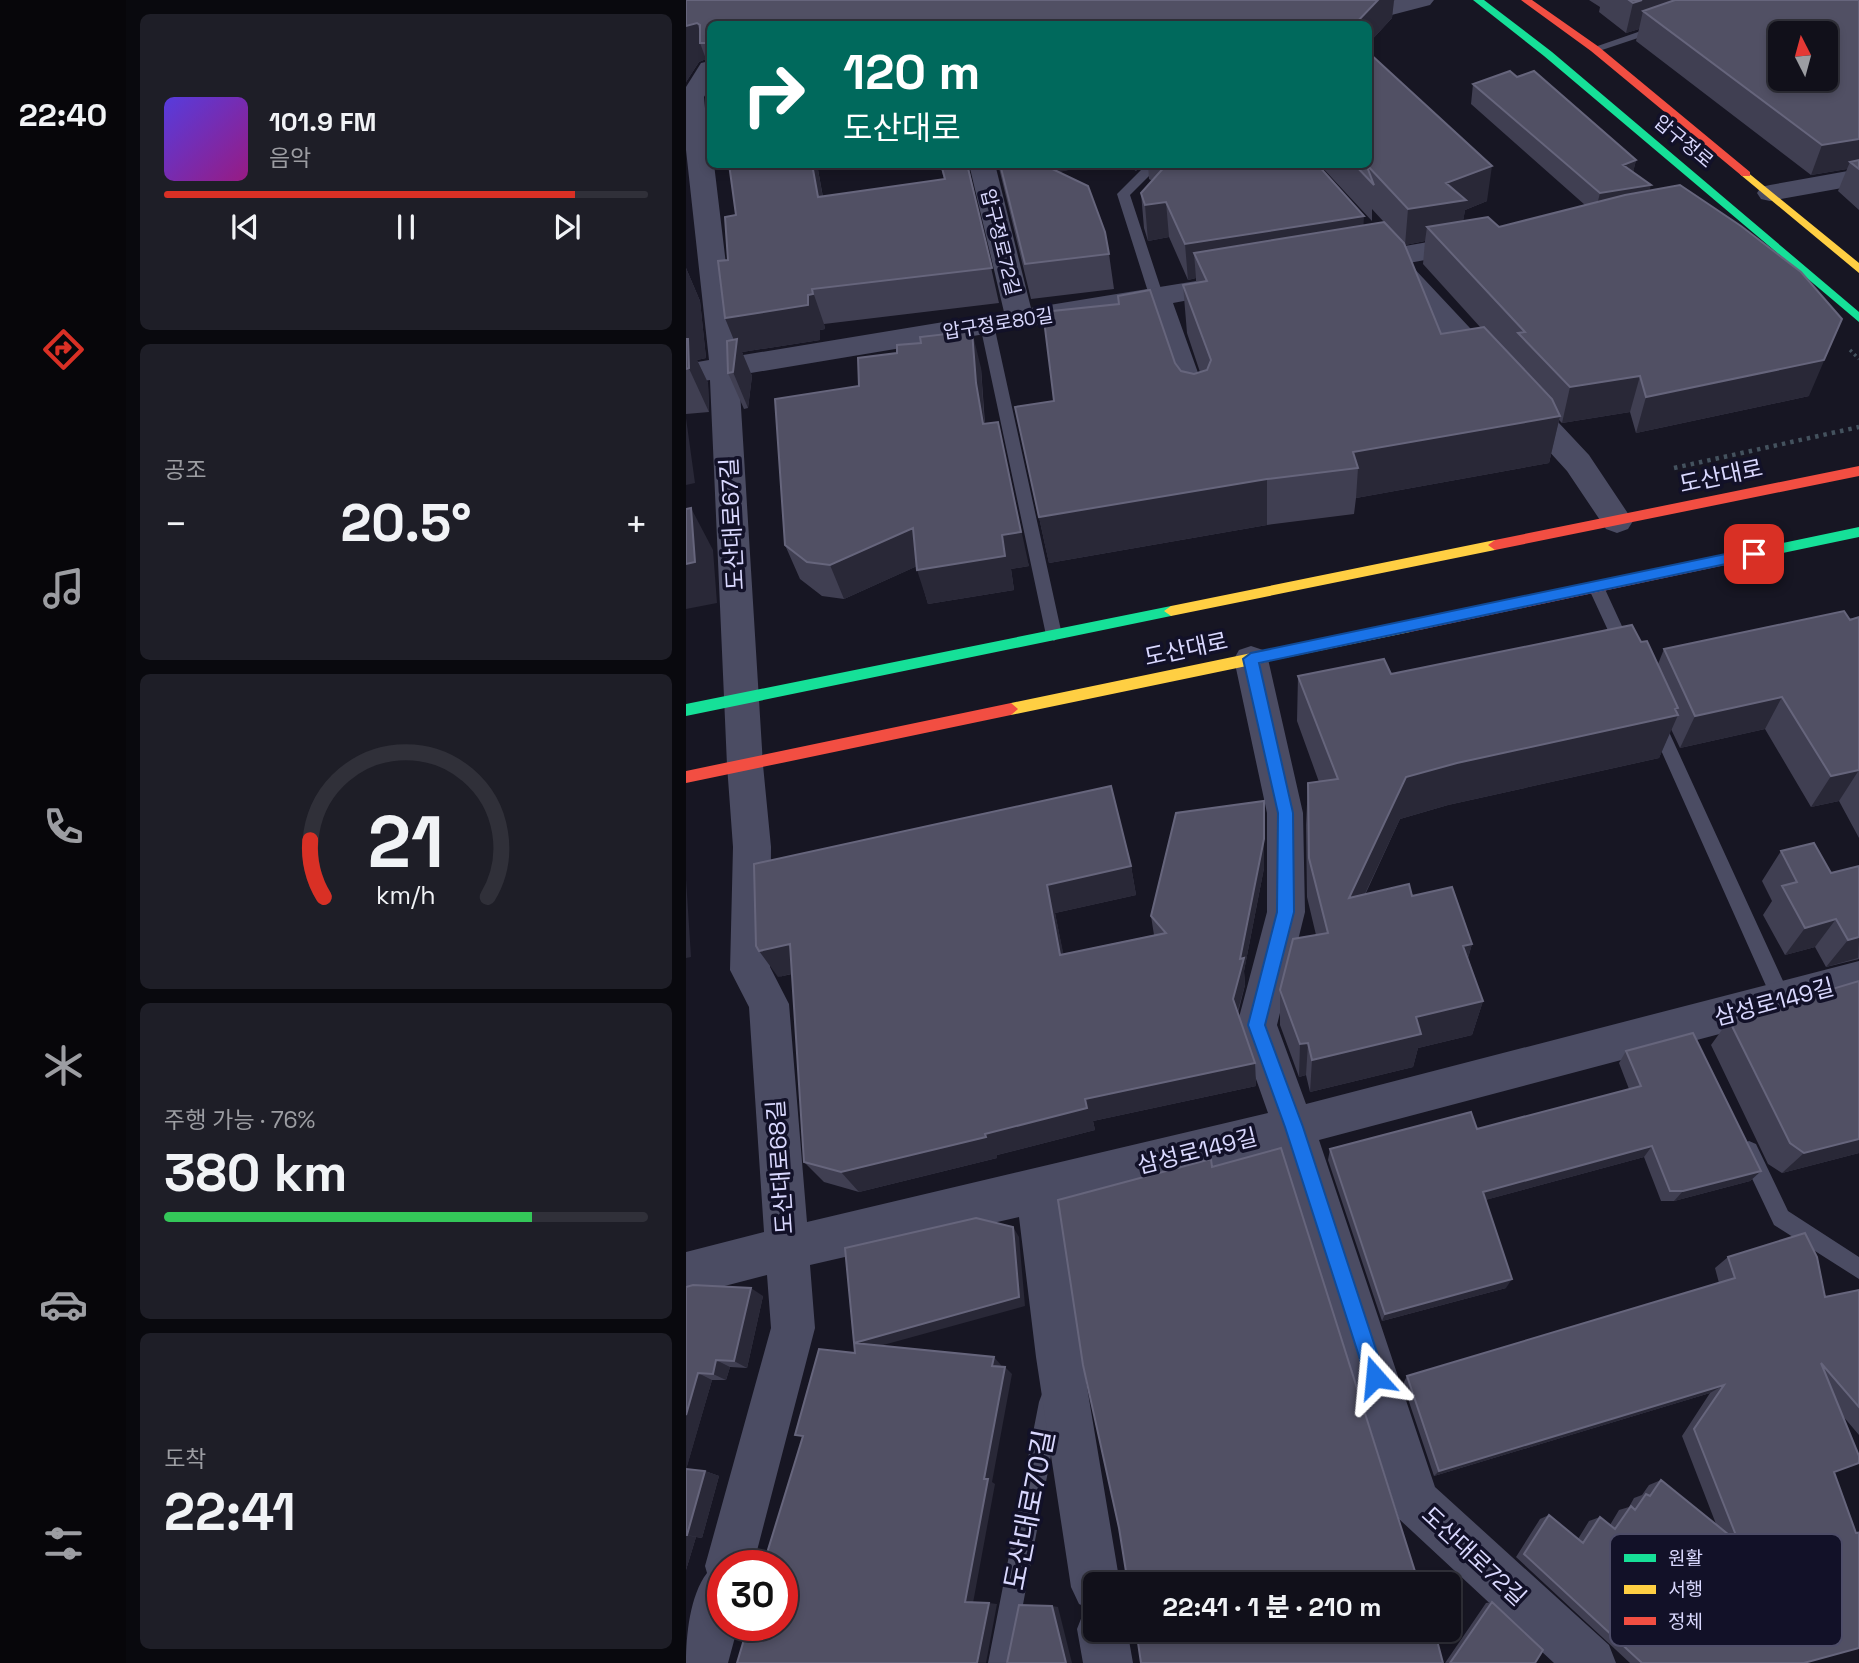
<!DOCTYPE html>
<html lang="ko">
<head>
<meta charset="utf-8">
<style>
  body { margin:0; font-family:"Space Grotesk","Noto Sans KR",sans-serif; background:#1e1e27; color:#f1f3f6; height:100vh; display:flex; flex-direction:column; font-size:26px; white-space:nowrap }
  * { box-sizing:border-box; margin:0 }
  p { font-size:23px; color:#9c9da2 }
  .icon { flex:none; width:38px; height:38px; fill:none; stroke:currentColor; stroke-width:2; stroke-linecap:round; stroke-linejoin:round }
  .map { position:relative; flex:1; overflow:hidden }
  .side { display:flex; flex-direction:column; gap:14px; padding:14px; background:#09090e; width:560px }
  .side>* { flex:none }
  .hud { position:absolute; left:21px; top:21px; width:665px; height:147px; border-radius:10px; box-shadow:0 4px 10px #0003,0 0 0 2px #303039; background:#00695c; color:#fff; overflow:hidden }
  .needle { width:46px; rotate:354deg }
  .buttons { position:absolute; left:1082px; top:21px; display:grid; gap:14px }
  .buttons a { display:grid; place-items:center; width:70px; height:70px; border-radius:10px; background:#11101a; box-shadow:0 4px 10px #0003,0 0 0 2px #303039; font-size:35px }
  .speed { position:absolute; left:21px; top:1550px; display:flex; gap:14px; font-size:35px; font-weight:700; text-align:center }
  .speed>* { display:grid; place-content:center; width:91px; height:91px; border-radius:50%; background:#11101a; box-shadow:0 4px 10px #0003,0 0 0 2px #303039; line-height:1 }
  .speed .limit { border:10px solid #d22; background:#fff; color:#111 }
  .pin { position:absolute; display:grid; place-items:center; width:60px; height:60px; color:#fff; margin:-30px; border-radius:14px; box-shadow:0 4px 10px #0006 }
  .me { position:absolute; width:77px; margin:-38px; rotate:342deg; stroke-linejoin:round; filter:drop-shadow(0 0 5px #0008) }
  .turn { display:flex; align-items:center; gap:24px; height:147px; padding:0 21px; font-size:32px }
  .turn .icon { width:91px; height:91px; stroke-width:2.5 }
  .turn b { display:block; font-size:49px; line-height:60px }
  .big { font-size:52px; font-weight:800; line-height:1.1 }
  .side .widget { flex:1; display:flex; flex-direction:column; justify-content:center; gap:10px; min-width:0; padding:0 24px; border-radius:10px; background:#1e1e27 }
  .side .dial { align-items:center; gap:0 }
  .dial svg { height:182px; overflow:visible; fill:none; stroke:#303039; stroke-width:7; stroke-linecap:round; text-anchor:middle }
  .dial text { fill:#f1f3f6; stroke:none }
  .song { display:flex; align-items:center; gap:21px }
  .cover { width:84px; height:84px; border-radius:10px; background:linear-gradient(135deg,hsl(250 70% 55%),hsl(310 70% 35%)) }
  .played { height:7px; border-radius:4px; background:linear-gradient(90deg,#d93025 85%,#303039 85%) }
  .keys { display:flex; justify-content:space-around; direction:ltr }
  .heat { display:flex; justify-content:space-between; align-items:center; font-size:38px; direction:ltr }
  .charge { height:10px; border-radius:5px; background:linear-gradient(90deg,#34c759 76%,#303039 0) }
  .trip { position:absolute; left:397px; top:1572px; width:378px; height:70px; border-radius:10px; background:#11101a; box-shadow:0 4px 10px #0003,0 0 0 2px #303039; font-weight:800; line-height:70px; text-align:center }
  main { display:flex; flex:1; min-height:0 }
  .dock { display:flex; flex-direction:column; width:126px; justify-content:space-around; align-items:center; background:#07060a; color:#9c9da2 }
  .dock .icon { width:49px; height:49px }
  .dock .on { color:#d93025 }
  .dock b { font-size:32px; color:#f1f3f6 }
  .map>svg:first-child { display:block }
</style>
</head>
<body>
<main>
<nav class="dock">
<b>22:40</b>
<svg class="icon on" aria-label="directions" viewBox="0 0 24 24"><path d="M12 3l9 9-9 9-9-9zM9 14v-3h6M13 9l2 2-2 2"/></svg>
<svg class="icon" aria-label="music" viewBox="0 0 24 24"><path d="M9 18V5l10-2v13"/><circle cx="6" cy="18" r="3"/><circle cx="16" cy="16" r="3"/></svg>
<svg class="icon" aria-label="phone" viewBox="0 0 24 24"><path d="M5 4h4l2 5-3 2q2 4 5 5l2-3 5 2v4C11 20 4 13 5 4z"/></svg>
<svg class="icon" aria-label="climate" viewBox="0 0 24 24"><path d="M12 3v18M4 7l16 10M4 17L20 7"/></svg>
<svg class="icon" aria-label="car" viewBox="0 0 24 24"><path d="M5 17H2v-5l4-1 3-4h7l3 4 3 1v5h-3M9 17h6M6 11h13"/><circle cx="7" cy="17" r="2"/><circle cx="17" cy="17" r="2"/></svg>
<svg class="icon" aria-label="filters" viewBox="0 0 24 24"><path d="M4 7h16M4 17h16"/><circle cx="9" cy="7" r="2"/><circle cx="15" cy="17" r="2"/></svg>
</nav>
<section class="side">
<div class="widget">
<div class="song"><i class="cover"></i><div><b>101.9 FM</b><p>음악</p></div></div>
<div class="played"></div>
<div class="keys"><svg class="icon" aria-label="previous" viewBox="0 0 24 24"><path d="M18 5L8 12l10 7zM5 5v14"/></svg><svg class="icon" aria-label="pause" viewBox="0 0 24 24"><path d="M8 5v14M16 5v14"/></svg><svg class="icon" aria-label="next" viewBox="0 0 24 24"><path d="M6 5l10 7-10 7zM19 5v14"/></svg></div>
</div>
<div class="widget"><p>공조</p>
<div class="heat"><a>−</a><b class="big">20.5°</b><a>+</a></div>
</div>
<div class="widget dial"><svg viewBox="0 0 100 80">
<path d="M14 69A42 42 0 1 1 86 69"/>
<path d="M14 69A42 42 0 0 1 8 44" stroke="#d93025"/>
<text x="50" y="56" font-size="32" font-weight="700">21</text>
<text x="50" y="72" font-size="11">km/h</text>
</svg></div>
<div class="widget"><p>주행 가능 · 76%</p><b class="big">380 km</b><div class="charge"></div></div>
<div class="widget"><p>도착</p><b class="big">22:41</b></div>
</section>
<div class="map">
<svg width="1173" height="1663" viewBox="0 0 1173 1663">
  <rect width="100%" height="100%" fill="#171623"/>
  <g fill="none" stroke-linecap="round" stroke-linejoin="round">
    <path stroke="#44525e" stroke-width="3.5" stroke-dasharray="2.5 3.5" stroke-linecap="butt" d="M1164,350L1173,359"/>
    <path stroke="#44525e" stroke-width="4.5" stroke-dasharray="3.5 5" stroke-linecap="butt" d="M988,468L1173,427"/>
    <path fill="#4b4c63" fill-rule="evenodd" d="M975,24L981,27L979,29L913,51L903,49Z
      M461,164H475L444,195L478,298L471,302L464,298L431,194Z
      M301,320L308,325L376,635L368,641L360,635L294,325Z
      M910,581L918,587L947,650L945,654L939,656L931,650L902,587Z
      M970,714L976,716L978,721L1103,994L1105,1000L1103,1006L1096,1009L1089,1006L962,721L964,716Z
      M1063,1141L1070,1144L1102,1211L1173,1257V1279L1088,1225L1053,1151L1056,1144Z
      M364,1391L372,1394L375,1402L326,1663H302L353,1402L356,1394Z"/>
    <path fill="#4b4c63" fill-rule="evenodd" d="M709,0H748L744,5L671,24H634L638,19Z
      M24,61V87L18,97L24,164H28L51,356L318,312L283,164H309L345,308L547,275L557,278L561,284L557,290L487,303L525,409L521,416L510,419L499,416L495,409L460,307L53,375L77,765L85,847L84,967L103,1004L121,1222L582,1113L551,1025L581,912V813L548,659L553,650L565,646L577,650L582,659L617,813L619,912L591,1025L620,1104L1173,961V997L633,1140L749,1487L923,1645L930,1663H868L713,1519L595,1150L374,1206L396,1357L434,1584H410V1629H441L447,1663H397L391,1629L398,1611L404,1609L393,1604L385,1587L350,1357L333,1217L124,1265L129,1328L67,1566H37V1626H52L42,1663H0C0,1635 4,1595 21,1573L19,1566L85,1328L81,1275L0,1296V1252L78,1232L63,1007L44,970L47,847L41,765L24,380L0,384V364L23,360L0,150V87L15,63Z
      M1173,169V185L1084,201L1075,199L1071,193L1075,187L1084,185Z
      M788,234L798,237L802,243L798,249L723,263L903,455L947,521L942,529L931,533L920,529L881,471L696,268L673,272L663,269L659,263L663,257L673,254Z"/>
    <path fill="#16e098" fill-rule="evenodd" d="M787,0H798L866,52L1173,312V322L858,56Z
      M1173,527V537L1044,564L1037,559L1044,554Z
      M485,606L492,611L485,616L0,716V704Z"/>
    <path fill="#ffcf43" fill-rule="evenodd" d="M1060,171L1173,263V273L1056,176L1054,174Z
      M809,540L816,545L809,550L485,616L478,611L485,606Z
      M724,620L731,626L724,632L325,715L318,709L325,703Z"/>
    <path fill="#f24e42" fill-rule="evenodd" d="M835,0H846L913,47L1064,172V176H1056L905,51Z
      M1173,466V476L809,550L802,545L809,540Z
      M1044,554L1051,559L1044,564L724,632L717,626L724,620Z
      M325,703L332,709L325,715L0,783V771Z"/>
  </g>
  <path fill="#403f52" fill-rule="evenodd" d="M0,0H708L706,18L682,44V24H24V72L20,59L13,62L0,82Z
    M903,0H1173V210L1152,191L1161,169L1125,175L950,41L953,29L940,33L913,12L914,7Z
    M831,77L950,160L947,172L963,191L1123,396L950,433L944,412L876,423L873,420L863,463L670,498L668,514L581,525L363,563L329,407L368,401L433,304L432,296L489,363L495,371L508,374L514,372L501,333L497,285L510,282V278L502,280L483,237L462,241L458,228L455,193L466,181L463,179L462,164H631L677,225L708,233L686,209V221L633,164H682L801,201L779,210L777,221L813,227L899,205L785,104L787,84ZM739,241L737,264L795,328L755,334L719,245Z
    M131,164L137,197L258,179L254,164H282L313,303L138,324L139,329L134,330V340L56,352L66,376L62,408L58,409L42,373L48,340L39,318L42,260L50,215Z
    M312,164H386L387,169L372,172L423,254L428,289L345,299Z
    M439,164H458L450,171Z
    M0,268L14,301L20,358L11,360L22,383L23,412L0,414Z
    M235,343L295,368L299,424L343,566L325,569L328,590L242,604L231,566L158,599L136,596L114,579L99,545L173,386L211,353Z
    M1173,617V838L1153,801L1125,807L1079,729L994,748L985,729L973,758L762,805L714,819L679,895L726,896L786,944L782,958L797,1001L786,1035L732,1048L727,1067L624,1092L620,1075L613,1077L594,1025V990L630,935L621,897L620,825L622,783L633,782L611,721L612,676L705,674L955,642L972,664L978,649Z
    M1095,851L1145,873L1173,866V959L1140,967L1129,947L1099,955L1077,915L1086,901L1076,881Z
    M445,866L450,895L369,913L377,954L468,935L465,916L578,868L558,971L559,985L552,1013L569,1063L570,1086L407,1121L409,1130L311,1155V1158L173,1192L138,1182L118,1162L106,974L92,977Z
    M1173,981V1153L1096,1173L1082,1164L1025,1045L1043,1020Z
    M940,1051L1075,1171L1064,1181L988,1201H975L958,1157L799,1200L820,1288L696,1321L642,1160L644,1149L791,1129L943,1089L933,1063Z
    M1042,1257L1139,1297L1173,1290V1435L1156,1415L1148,1472L1170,1532L1173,1531V1648L1118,1663H944L830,1557L854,1519L863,1515L892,1539L903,1521L914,1517L924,1525L933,1510L943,1507L948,1498L956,1495L963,1485L975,1480L1030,1524L996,1436L1024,1393L748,1476L717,1384L721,1376L1033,1283L1029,1268Z
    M0,1287L77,1296L61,1368L44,1367L40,1380H26L0,1469L19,1471L33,1476L16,1538L10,1537L0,1570Z
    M806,1602L849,1663H759L800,1603Z"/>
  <path fill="#292837" d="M632,0H708L706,18L682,44V24H669Z
    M956,0H1034L957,11L953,29L940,33L947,3Z
    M11,23L18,43H14L20,59L13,62L0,82V26Z
    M1173,139V167L1164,162L1161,169L1125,175L1136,145Z
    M950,160L945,181L937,165Z
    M126,164H131L143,233L132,197Z
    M322,164H386L387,169L325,183Z
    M449,164H458L450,171Z
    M806,166L801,201L779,210L775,235L741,227L739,241L719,245L722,209L760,183Z
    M965,185L960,205L909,213L914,193Z
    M480,202L483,237L462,241L459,205Z
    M678,216L676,251L508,253L510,278L502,280L499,244Z
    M0,268L14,301L20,358L11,360L22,383L23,412L0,362Z
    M126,289L138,324L139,329L134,330V340L56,352L66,376L62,408L47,372L50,345L39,318L122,295Z
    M1156,319L1123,396L950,433L960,397Z
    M286,331L295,368L298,419L306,460L297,424L290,383Z
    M954,376L944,412L876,423L884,387Z
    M874,416L863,463L670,498L672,468L667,452Z
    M0,418L9,483L0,485Z
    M312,422L343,566L325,569L328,590L242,604L231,570L316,535Z
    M581,479V525L363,563L353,517Z
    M5,508L27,550L31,603L0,609V564Z
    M227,528L238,563L158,599L144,565Z
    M1096,697L1079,729L994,748L1009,716Z
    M992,708L989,715H992L973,758L762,805L714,819L659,936L663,898L720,777L771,763Z
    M1173,770L1153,801L1125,807L1145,776Z
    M578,801V868L558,971L559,985L548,1024L547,999L554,959Z
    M445,866L450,895L369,913L383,981L374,955L361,885Z
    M0,879L5,957L0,958Z
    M1150,919L1129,947L1099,955L1119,928Z
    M1173,937L1172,958L1140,967L1162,940Z
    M104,944L122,970L92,977L73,951Z
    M786,944L775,981L777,946Z
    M797,1001L786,1035L732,1048L727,1067L624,1092L626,1060L730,1017Z
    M622,1043L620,1075L613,1077L614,1044Z
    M569,1063L570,1086L407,1121L409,1130L311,1155V1158L173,1192L155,1172L299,1134L399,1099Z
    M1173,1139V1153L1096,1173L1118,1153Z
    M966,1146L958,1157L792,1202L797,1192Z
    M1075,1171L1064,1181L988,1201L997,1191Z
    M327,1227L333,1237L339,1306L179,1350L168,1343Z
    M826,1279L820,1288L696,1321L699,1314Z
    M65,1288L77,1296L61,1368L48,1361Z
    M308,1357L315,1365L313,1373L306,1366Z
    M30,1360L44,1367L40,1380L27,1374Z
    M319,1367L326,1374L306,1482L309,1484L287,1603L279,1602L298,1479Z
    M12,1373L26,1380L0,1470V1415Z
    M1038,1385L1024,1393L748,1476L753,1471Z
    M19,1471L33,1476L16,1538L1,1535Z
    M0,1535L10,1537L0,1570Z
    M303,1603L311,1604L300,1663H291Z
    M366,1606L372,1607L386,1663H380Z"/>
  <path fill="#515064" stroke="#66657c" stroke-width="2" fill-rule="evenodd" d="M0,0H692L669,24H24V43H14V25L11,23L0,26Z
    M943,0H956L947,3Z
    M989,0H1173V139L1136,145L957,11ZM1094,33H1139V79H1094Z
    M682,52L806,166L760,183L780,200L722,209L680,164H682Z
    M824,71L831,77L848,71L950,160L937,165L965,185L914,193L787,84Z
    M1173,160V169L1164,162Z
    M43,164H126L132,197L259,179L255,164H281L306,268L126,289L127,294L122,295V305L39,318L32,261L42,260L39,217L50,215Z
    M314,164H356L402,186L419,232L423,254L339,264Z
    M481,164H631L678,216L499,244L480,202L459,205L455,193Z
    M668,164H680L688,185Z
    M994,185L1055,226L1115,272L1156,319L1138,360L960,397L954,376L884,387L832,333L839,332L741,227L802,217L813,227L939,195Z
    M698,222L718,243L755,334L798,327L866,399L874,416L667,452L672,468L581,479L353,517L329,407L368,401L357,312L433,304L432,296L464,290L489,363L495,371L508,374L521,370L525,360L497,285L521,281L508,253Z
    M286,331L290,383L297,424L312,422L335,532L316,535L319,556L231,570L227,528L144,565L121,562L99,545L89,399L173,386L172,358L211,353V345L235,343L234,337Z
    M0,339H2L3,368L0,369Z
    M51,339L47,372L42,373L41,341Z
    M5,508L9,562L0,564V509Z
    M1158,611L1164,620L1173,617V770L1145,776L1096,697L1009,716L978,649Z
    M946,625L955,642L961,641L992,708L989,709L992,715L771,763L720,777L663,898L723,884L726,896L766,887L786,944L777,946L797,1001L730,1017L735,1034L626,1060L622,1043L614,1044L594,990L607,939L642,933L623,858L622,783L652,779L612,676L698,659L705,674Z
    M425,786L445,866L361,885L374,955L480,933L465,916L490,813L578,801V839L554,959L558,958L547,999L569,1063L399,1099L401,1108L299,1134L300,1137L155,1172L118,1162L104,944L73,951L70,946L68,864Z
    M1128,843L1145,873L1173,866V937L1162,940L1150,919L1119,928L1096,886L1111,882L1095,851Z
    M1173,981V1139L1118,1153L1104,1143L1043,1020Z
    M1007,1033L1075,1171L997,1191H984L966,1146L797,1192L826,1279L699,1314L644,1149L785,1112L791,1129L955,1086L940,1051Z
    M595,1148L733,1584H442L433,1528L397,1365L372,1200L525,1159L526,1167Z
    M290,1218L327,1227L333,1297L168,1343L308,1357L306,1366L319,1367L298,1479H302L279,1602L303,1603L291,1663H51L62,1626H96V1566H77L117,1436L109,1435L133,1349L169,1353L159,1248Z
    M1119,1233L1131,1257L1139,1297L1173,1290V1407L1135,1363L1173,1456V1463L1148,1472L1170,1533H1173V1648L1118,1663H956L838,1554L863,1515L897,1543L914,1517L929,1529L945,1506L949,1510L960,1494L964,1496L975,1480L1053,1543L1008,1429L1038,1385L753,1471L721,1376L1049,1278L1042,1257Z
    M7,1285L65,1288L48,1361L30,1360L27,1374L12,1373L0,1415V1287Z
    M0,1469L19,1471L1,1535H0Z
    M806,1602L857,1650L849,1663H764Z
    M333,1605L366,1606L380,1663H321Z
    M450,1629H748L757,1663H455Z"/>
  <path fill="#1a73e8" stroke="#114b97" stroke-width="2" d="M1068,548L1075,554L1073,557L573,663L607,813L608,912L579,1025L617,1127L699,1377L696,1384L689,1387L682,1384L599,1127L562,1025L591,912L592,813L557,659L565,653Z"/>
  <g text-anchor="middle" stroke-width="7" stroke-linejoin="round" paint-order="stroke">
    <g font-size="19" fill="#d9d8fe" stroke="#121128">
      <text transform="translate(998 141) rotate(40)" y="7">압구정로</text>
      <text transform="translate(315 242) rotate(76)" y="7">압구정로72길</text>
      <text transform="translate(312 323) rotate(-9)" y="7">압구정로80길</text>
    </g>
    <g font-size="23" fill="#d9d8fe" stroke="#121128">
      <text transform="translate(1035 476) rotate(-12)" y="8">도산대로</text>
      <text transform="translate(46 524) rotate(-93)" y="8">도산대로67길</text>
      <text transform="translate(500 649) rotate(-12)" y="8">도산대로</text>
      <text transform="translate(1088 1002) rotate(-15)" y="8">삼성로149길</text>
      <text transform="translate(511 1151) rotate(-14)" y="8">삼성로149길</text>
      <text transform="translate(94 1167) rotate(-94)" y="8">도산대로68길</text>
      <text transform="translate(788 1556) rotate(43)" y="8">도산대로72길</text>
    </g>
    <g font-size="28" fill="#d9d8fe" stroke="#121128">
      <text transform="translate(343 1510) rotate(-79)" y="10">도산대로70길</text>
    </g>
  </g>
  <rect x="924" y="1534" width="232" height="112" rx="10" fill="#121128" stroke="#4e4d68" stroke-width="2"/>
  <rect x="938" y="1554" width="32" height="8" fill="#16e098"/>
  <rect x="938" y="1585" width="32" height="9" fill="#ffcf43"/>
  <rect x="938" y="1617" width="32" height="8" fill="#f24e42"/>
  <g font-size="19" fill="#d9d8fe">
    <text x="982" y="1565">원활</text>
    <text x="982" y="1596">서행</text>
    <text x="982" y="1628">정체</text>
  </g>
</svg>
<div class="buttons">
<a><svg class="needle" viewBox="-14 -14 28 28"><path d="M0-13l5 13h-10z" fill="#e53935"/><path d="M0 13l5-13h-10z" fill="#9c9da2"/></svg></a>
</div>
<div class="speed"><div class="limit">30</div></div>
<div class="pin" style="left:1068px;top:554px;background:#d93025"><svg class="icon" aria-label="arrive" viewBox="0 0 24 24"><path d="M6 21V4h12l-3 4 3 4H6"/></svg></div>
<svg class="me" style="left:689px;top:1377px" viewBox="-20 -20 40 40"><path d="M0-17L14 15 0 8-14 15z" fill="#1a73e8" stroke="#fff" stroke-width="4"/></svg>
<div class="trip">22:41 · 1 분 · 210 m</div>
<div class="hud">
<div class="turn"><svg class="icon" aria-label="right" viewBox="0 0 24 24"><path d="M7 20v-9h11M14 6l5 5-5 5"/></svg><div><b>120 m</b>도산대로</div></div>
</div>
</div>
</main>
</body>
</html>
